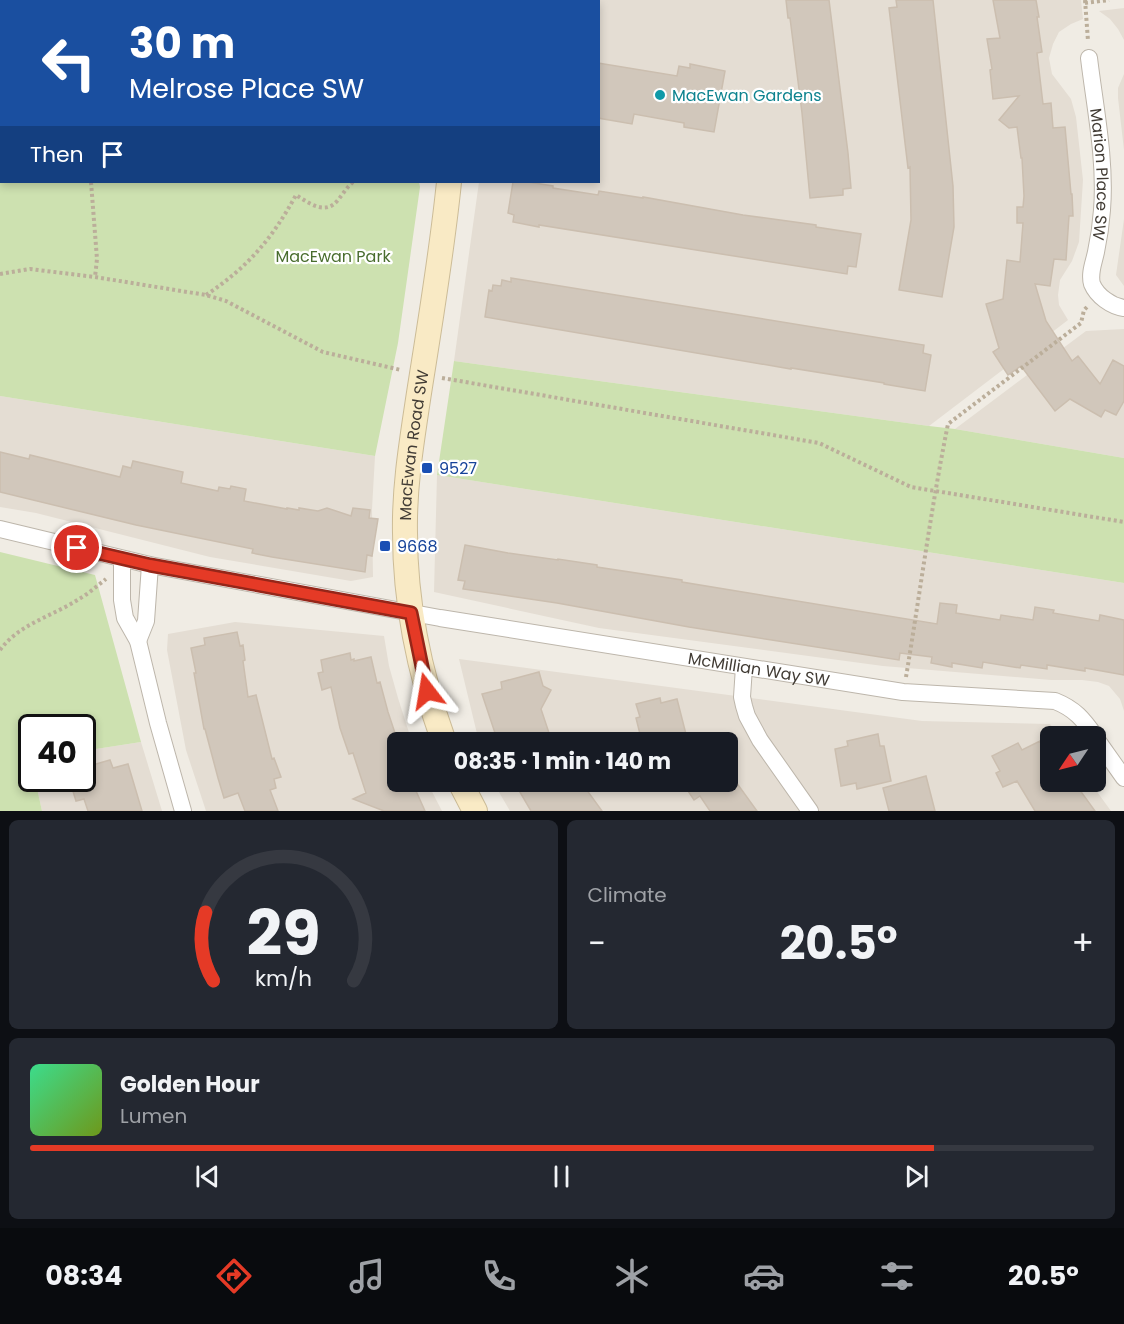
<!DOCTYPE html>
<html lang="en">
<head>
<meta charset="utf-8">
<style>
  body { margin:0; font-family:Poppins,sans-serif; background:#242831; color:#f1f3f6; height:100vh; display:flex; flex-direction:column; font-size:22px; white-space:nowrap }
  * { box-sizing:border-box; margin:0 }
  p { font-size:20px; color:#9ea1a6 }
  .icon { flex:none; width:33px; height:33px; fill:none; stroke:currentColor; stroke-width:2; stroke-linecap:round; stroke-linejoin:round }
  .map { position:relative; height:811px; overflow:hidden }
  .side { display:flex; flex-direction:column; gap:9px; padding:9px; background:#0d0f14; flex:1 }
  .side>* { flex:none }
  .hud { position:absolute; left:0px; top:0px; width:600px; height:183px; box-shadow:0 3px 9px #0003; background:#1a4fa0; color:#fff; overflow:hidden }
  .needle { width:39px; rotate:235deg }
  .buttons { position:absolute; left:1040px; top:726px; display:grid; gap:12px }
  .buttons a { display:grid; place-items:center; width:66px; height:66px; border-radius:9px; background:#171b24; box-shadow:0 3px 9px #0003; font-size:30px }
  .speed { position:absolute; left:18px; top:714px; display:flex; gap:12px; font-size:30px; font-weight:700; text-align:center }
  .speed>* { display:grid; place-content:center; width:78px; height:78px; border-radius:50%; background:#171b24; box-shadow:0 3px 9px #0003; line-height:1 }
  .speed .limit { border:3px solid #111; border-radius:9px; background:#fff; color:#111 }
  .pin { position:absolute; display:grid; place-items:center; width:51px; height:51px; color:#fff; margin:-26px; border:3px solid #fff; border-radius:50%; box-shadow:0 2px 6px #0007 }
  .me { position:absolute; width:66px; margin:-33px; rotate:346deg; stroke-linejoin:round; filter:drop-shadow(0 0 4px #0008) }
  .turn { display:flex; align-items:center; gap:21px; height:126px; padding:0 30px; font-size:27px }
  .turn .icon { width:78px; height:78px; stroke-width:2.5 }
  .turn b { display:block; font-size:42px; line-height:51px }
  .then { display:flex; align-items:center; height:57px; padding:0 30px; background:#0003; gap:12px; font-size:22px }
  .big { font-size:45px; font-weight:700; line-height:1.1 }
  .side .card { flex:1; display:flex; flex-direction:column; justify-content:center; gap:9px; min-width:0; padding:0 21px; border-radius:9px; background:#242831 }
  .side .dial { align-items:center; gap:0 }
  .dial svg { height:156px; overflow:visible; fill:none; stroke:#363941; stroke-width:7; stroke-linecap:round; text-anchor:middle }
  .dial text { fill:#f1f3f6; stroke:none }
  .song { display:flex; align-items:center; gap:18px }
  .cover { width:72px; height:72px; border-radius:9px; background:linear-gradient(135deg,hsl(150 70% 55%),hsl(80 70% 35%)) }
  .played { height:6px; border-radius:3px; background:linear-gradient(90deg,#e53a26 85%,#363941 85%) }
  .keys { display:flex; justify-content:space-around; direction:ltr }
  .heat { display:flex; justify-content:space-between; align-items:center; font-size:33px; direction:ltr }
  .side .tiles { flex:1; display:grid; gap:9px; grid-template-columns:1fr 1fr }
  .card:last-child { grid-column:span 2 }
  .trip { position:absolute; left:387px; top:732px; width:351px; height:60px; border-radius:9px; background:#171b24; box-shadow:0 3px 9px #0003; font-weight:700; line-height:60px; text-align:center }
  .tabs { display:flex; height:96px; justify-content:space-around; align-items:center; background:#090b0e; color:#9ea1a6 }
  .tabs .icon { width:42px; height:42px }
  .tabs .on { color:#e53a26 }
  .tabs b { font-size:27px; color:#f1f3f6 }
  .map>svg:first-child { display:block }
</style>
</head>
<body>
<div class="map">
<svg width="1124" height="811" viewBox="0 0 1124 811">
  <rect width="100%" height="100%" fill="#f0ece4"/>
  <path fill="#e4ddd3" d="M464,0H1081L1083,19L1071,24L1059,32L1053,44L1049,58L1052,74L1071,99L1076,117L1083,180L1079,242L1072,261L1060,280L1058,295L1059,305L1068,320L929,426L454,361L479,182H598V2H465Z
    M1124,8V40L1118,29L1110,19L1099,11Z
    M1124,74V150L1118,98V88Z
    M1124,219V286L1116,275Z
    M1124,329V458L955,429L1086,331Z
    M0,396L375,456L372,509L373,577L351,581L210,557L36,513L0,507Z
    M437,475L1124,583V711L1120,699L1109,686L1098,682L1082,680H1051L883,666L599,628L434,592Z
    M235,622L384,636L389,666L398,698L412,742H398V782H427L442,811H206L186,750L167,650L168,634Z
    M459,659L922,721L1050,724L1059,736H1050V782H1090L1111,811H510L493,782H728V742H479Z
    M141,742L162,811H42L35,779L82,778L83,751Z"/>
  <path fill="#cde1b0" d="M8,0H404L405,1H7Z
    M1,35L2,182H419L420,187L398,343L375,456L0,396V44Z
    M454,361L929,426L955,429L1124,458V583L437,475Z
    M0,552L95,575L141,742L83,751L82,728H32V778L35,779L42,811H0Z"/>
  <path fill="#d1c7bb" stroke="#cbbeaf" stroke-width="1.5" d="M786,0H829L848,153L851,188L843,189V195L810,198L802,113L790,18H788Z
    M896,0H933L953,186L954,227L942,297L899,290L911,220L910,167L908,168L889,8L897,7Z
    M993,0H1036L1039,17H1037L1042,52L1037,53L1043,104L1051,103L1053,128L1065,127L1071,194H1072L1073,216H1069L1066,260L1054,259L1050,286L1035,284L1046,321L1072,361L1078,356L1100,384L1113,360L1124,366V401L1116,415L1105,410L1101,417L1070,399L1055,411L1021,366L1008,375L993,352L999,348L986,304L1003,299L1007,260L1020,262L1023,223H1017V207H1023L1024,196L1022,158H1021L1017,127L1009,128L999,120L1019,96L993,99L990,70L992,69L987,39L1000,38Z
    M598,63L677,76L679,66L690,68V64L725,71L714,132L684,127V123L634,114L632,124L598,118Z
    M513,182H528L553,186V188L598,195L599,191L643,198V197L743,215L816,225V227L861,234L856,267L848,266L847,274L539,225V227L513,222L514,215L508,213Z
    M511,278L924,345L923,353L931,355L925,391L884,384V383L791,368V369L485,317L489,290L492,291L493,285L501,286L502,280L511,282Z
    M0,452L29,459L30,455L120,477L123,466L131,468L133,461L183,472L181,483L218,491L219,487L230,489L231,486L246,489L244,501L287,509V508L299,510V508L318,511L327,508L351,516L353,508L370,510L369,518L378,519L372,556L367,555L365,572L272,557L252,553L253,549L136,525L0,492Z
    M465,545L508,553L558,560V559L597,565V567L682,580V582L937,624L940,603L957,605L956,613L1000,620L1001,615L1033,620L1035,607L1054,610L1053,613L1099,621L1100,615L1124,620V675L1085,668V671L1047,665V669L1021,665L1020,668L983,662L982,668L952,663V667L931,663L932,657L900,653L899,660L689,627L557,603L463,589L465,581L458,580Z
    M237,632L240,646L243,645L245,660L243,661L248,697L256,695L272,759L274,758L281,777L274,779L276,788L270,790L278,811H245L238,793L224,798L218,778L205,729H204L194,673H196L191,648L205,645L204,638Z
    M350,653L351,660L354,659V661L371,657L377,683L380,682L388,712L398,742V782H412L425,811H384L353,799L366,793L353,753L349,754L340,728L331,687L322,690L318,673L323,672L321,660Z
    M539,672L543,686L551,690L541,709L552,742H498L482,694L502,689L501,682Z
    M660,698L661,703L677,699L688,742H642L636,718L640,717L636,704Z
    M878,734L880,746H884L891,781L857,789L856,783L841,786L835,749L848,746L847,741Z
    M1040,741L1050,760V782H1074L1095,811H1035L1017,781L1003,787L996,773L1000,771L992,756L1018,743L1022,750Z
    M110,760L113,768L128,764L142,811H88L84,799L76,801L69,778H82V768Z
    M926,776L935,811H889L883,788Z
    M514,782H581L602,811H531Z
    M682,782H736L757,811H710L700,796L694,800Z"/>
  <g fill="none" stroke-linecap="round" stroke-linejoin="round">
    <g stroke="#bdb6ab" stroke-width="18">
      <g id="street">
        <path id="s1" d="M1089,58C1095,108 1106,160 1102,210C1101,224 1099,238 1096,252C1094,262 1089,273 1092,284C1097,296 1111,306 1124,308"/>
        <path id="s2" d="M0,529L150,565L440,618L903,692L1055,701C1075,709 1083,719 1095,736"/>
        <path d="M122,559V600L125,618L138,641L158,723L183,811"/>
        <path d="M138,641L146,621L150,565"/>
        <path d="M744,667L742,697L744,706L747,716L760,740L810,811"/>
        <path d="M1095,737L1124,778"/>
      </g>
    </g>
    <g stroke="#ccbc97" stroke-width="26">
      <g id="secondary">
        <path d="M436,0V2"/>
        <path id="s3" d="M444,742C420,675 405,605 405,533C404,486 412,440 419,393C430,323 442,252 449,182"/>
        <path d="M460,782L475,811"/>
      </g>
    </g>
    <path stroke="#bbae9a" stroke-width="4" stroke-dasharray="3 3" stroke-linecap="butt" d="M44,0V2
      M1085,0L1088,41
      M1085,3L1109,0
      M91,182L97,259L95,277
      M0,274L30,269L95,277L206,295L226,301L323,352L401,370
      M206,295C248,267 272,239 296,195C309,203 325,216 338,200C343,194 347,187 353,182
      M442,378L819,443L911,487L1124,522
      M0,650C19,624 53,616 79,599C88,594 97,586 106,579
      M906,677C920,593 931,508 948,424L1081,323L1084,310L1088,306"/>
    <use href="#street" stroke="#fff" stroke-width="16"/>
    <use href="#secondary" stroke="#f9eac5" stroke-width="24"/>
  </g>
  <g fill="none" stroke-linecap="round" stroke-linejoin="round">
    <g stroke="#952619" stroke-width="15">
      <path id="route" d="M77,548L150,565L411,613L427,691"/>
    </g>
    <use href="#route" stroke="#e53a26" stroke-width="10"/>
  </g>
  <circle fill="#0f9aa8" stroke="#fff" stroke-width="2" cx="660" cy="95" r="6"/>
  <g fill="#1a4fb4" stroke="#fff" stroke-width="2">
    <rect x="421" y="462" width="12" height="12" rx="3"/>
    <rect x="379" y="540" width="12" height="12" rx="3"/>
  </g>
  <g text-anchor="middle" stroke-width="4.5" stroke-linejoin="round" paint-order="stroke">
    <g font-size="16" fill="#0d838f" stroke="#fff" text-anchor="start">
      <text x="672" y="101">MacEwan Gardens</text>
    </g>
    <g font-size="16" fill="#423c35" stroke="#fff">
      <text dy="6" stroke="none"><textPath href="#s1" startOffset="117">Marion Place SW</textPath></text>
      <text dy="6" stroke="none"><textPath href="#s3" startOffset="302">MacEwan Road SW</textPath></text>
      <text dy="6" stroke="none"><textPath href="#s2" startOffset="772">McMillian Way SW</textPath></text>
    </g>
    <g font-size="16" fill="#496d2e" stroke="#fff">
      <text x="333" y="262">MacEwan Park</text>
    </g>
    <g font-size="16" fill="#164399" stroke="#fff" text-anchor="start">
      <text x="439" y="474">9527</text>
      <text x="397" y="552">9668</text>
    </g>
  </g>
</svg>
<div class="buttons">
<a><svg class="needle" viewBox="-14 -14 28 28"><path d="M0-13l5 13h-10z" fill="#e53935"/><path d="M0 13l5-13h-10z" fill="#9ea1a6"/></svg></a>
</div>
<div class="speed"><div class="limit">40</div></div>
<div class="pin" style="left:77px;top:548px;background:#d93025"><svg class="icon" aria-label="arrive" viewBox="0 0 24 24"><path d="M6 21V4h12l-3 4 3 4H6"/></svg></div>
<svg class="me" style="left:427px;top:691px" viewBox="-20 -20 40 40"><path d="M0-17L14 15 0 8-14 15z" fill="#e53a26" stroke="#fff" stroke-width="4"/></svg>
<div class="trip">08:35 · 1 min · 140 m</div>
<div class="hud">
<div class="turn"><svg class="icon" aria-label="left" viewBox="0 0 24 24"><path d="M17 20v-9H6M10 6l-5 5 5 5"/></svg><div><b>30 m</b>Melrose Place SW</div></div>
<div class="then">Then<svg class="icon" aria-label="arrive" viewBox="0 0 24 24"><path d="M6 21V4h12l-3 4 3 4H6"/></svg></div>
</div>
</div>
<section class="side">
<div class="tiles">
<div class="card dial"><svg viewBox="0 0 100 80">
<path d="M14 69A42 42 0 1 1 86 69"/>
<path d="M14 69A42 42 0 0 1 10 34" stroke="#e53a26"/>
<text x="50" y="56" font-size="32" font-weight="700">29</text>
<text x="50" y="72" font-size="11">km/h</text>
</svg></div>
<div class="card"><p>Climate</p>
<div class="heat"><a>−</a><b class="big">20.5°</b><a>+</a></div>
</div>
<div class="card">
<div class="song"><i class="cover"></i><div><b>Golden Hour</b><p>Lumen</p></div></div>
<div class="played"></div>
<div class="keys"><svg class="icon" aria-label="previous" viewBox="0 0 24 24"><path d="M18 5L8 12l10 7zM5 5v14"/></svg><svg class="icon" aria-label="pause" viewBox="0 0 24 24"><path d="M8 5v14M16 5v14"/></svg><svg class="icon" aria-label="next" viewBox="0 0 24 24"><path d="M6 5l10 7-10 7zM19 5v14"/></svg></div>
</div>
</div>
</section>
<nav class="tabs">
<b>08:34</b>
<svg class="icon on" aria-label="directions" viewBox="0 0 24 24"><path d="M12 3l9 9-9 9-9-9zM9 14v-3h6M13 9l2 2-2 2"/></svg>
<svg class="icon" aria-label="music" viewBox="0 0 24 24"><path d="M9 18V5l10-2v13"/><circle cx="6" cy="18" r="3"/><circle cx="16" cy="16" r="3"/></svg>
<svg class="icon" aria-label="phone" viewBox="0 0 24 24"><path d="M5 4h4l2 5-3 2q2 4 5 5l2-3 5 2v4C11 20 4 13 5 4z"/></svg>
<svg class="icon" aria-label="climate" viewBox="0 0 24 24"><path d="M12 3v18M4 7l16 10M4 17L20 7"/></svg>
<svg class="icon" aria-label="car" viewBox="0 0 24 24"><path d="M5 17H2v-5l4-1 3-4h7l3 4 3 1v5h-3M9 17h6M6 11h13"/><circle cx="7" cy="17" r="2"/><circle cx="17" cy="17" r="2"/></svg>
<svg class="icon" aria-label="filters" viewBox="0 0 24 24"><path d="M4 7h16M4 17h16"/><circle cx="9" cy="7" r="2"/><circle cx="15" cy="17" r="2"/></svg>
<b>20.5°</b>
</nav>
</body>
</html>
